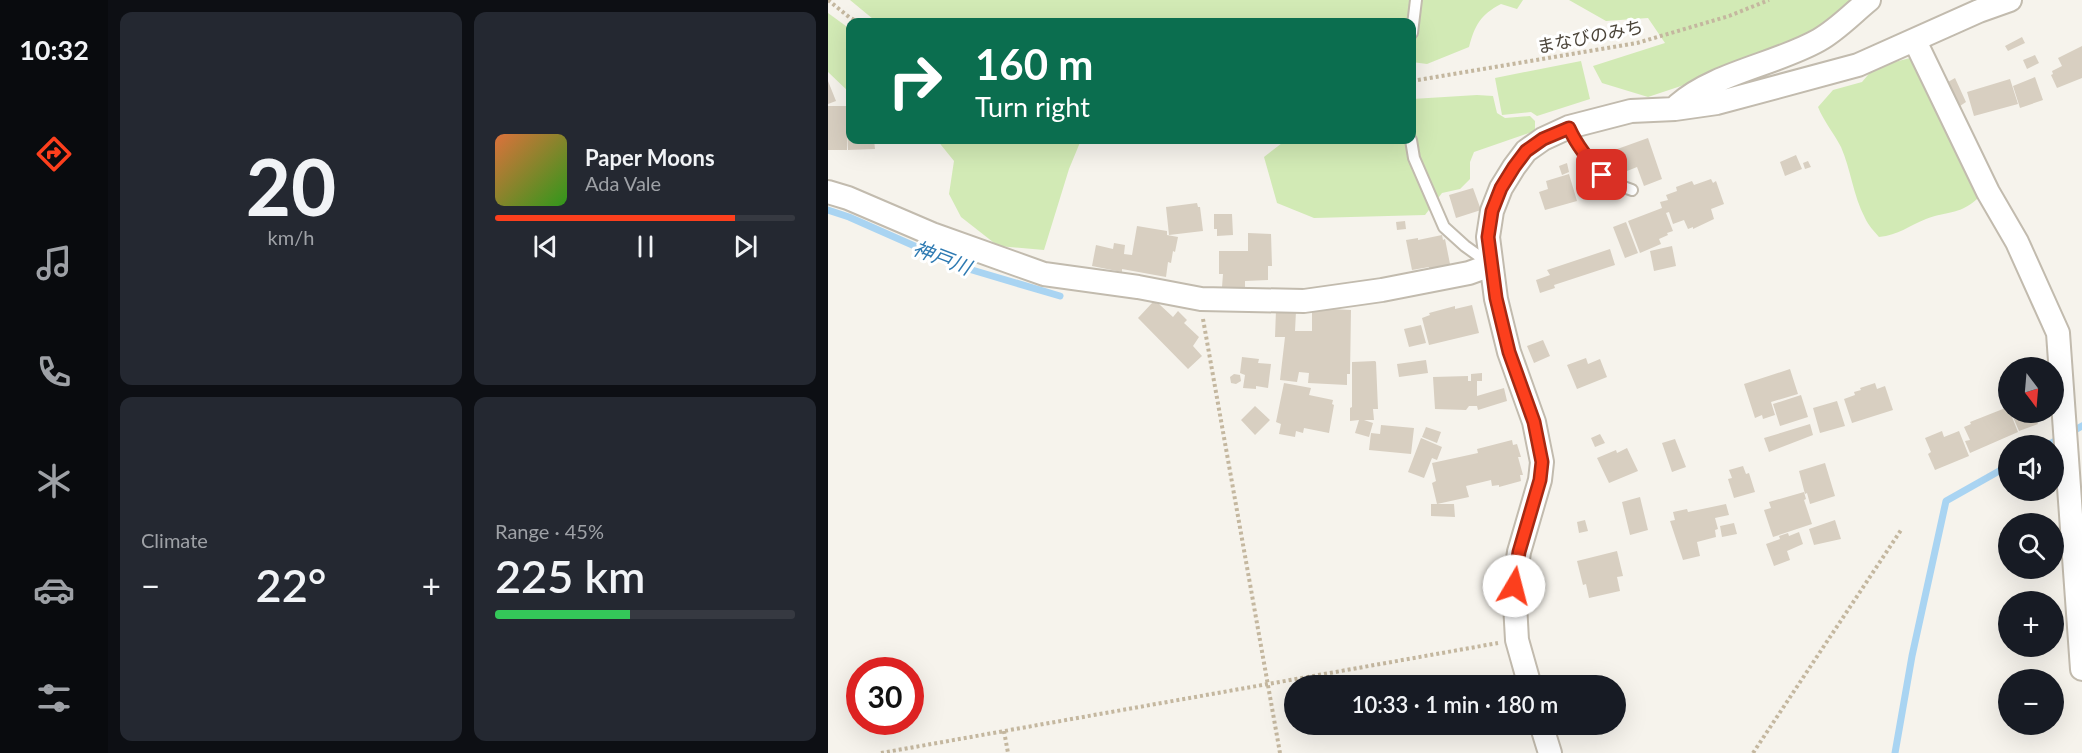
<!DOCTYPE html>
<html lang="en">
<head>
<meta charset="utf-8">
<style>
  body { margin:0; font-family:Lato,"Noto Sans JP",sans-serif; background:#242831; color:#f1f3f6; height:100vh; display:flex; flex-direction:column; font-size:22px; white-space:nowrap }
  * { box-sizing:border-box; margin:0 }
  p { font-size:20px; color:#9ea1a6 }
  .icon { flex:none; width:33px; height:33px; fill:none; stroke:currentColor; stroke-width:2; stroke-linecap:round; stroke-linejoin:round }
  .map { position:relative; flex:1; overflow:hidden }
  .details { display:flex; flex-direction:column; gap:12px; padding:12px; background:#0d0f14; width:720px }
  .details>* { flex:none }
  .hud { position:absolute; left:18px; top:18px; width:570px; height:126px; border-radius:12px; box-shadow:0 6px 24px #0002; background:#0b6e4f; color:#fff; overflow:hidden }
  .needle { width:39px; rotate:164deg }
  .tools { position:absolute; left:1170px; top:357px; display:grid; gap:12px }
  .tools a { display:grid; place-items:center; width:66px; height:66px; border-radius:50%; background:#171b24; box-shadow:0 6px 24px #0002; font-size:30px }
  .speed { position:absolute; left:18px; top:657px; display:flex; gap:12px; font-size:30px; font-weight:700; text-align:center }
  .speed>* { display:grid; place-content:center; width:78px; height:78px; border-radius:50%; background:#171b24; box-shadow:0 6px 24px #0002; line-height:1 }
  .speed .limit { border:9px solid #d22; background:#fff; color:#111 }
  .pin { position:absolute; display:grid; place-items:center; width:51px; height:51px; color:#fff; margin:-26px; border-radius:12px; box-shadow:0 3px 9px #0006 }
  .me { position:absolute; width:66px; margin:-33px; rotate:8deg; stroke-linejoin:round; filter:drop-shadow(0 0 4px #0008) }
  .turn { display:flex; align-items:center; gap:21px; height:126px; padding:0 30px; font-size:27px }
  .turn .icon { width:78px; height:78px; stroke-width:2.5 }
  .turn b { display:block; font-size:42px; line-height:51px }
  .big { font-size:45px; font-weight:600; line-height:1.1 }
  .details .widget { flex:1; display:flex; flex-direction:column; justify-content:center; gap:9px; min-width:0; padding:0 21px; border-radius:12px; background:#242831 }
  .details .dial { align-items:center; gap:0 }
  .dial b { font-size:78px; line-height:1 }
  .song { display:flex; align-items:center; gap:18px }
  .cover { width:72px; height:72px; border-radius:9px; background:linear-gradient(135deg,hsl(20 70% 55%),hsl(110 70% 35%)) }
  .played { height:6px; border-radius:3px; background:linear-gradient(90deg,#fc3f1d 80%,#363941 80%) }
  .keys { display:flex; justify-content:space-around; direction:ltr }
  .heat { display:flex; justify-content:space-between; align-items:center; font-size:33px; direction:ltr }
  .charge { height:9px; border-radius:4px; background:linear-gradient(90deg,#34c759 45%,#363941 0) }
  .details .tiles { flex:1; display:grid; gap:12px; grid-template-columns:repeat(2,1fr) }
  .trip { position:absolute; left:456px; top:675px; width:342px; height:60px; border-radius:30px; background:#171b24; box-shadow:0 6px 24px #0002; font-weight:600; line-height:60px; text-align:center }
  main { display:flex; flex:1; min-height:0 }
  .tabs { display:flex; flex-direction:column; width:108px; justify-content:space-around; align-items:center; background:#090b0e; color:#9ea1a6 }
  .tabs .icon { width:42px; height:42px }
  .tabs .on { color:#fc3f1d }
  .tabs b { font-size:27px; color:#f1f3f6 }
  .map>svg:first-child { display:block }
</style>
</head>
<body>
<main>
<nav class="tabs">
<b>10:32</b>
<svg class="icon on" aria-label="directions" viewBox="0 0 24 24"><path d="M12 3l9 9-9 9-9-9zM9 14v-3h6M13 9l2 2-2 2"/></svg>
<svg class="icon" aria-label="music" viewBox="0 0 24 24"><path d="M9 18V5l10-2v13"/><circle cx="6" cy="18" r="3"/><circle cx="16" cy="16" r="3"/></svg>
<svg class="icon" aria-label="phone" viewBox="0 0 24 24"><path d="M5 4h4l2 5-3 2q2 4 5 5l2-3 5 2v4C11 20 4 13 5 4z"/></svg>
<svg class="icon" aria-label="climate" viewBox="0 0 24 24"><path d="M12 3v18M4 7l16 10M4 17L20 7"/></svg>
<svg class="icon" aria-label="car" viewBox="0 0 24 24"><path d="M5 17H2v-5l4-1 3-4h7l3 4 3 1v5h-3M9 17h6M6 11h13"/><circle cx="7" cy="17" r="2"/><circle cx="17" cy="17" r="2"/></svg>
<svg class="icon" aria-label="filters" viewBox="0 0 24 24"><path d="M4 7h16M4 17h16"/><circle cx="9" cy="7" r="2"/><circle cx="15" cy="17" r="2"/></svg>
</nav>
<section class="details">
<div class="tiles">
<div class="widget dial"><b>20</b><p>km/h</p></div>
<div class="widget">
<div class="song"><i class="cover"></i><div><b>Paper Moons</b><p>Ada Vale</p></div></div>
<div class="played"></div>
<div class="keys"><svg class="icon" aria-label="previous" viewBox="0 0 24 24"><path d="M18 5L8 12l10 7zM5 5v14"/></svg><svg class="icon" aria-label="pause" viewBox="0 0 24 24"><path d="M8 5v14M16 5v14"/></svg><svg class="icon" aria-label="next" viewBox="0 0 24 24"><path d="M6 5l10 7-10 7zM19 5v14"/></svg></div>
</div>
<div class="widget"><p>Climate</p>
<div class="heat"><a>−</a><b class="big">22°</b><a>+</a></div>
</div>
<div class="widget"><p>Range · 45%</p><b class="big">225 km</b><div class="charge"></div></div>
</div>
</section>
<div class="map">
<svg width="1254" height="753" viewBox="0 0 1254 753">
  <rect width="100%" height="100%" fill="#f6f3ec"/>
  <path fill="#d2eab5" d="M22,0H695L689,9L673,4C652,15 647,25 641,47L599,64L584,62V22H52L45,19Z
    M741,0H1027L989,34L880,77L820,97L774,83L765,66L837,43L820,18L778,21Z
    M0,13L22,29V93L0,72Z
    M1082,58L1096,72L1153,195C1133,216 1121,210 1098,219C1080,226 1071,235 1051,237C1046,231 1040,225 1037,218C1025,195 1023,170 1013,147C1006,133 996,122 990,107L1005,90L1034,82L1045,69L1059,64Z
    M753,61L762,99L709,116L703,112L674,115L667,78Z
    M649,95L665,96L669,113L677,118L702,116L707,121V131L646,152L642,162V179L632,189L614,193L597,215L486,218L449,203L436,157L458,140H584V99Z
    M109,140H253L241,169L216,250L170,246L133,217L121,194L126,161Z"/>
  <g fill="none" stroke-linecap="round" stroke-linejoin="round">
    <path stroke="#a9d4f2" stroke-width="7" d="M0,210L21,217L134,267L232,296
      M1218,446L1254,426
      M1067,753L1084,656L1118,501L1180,466"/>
  </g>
  <path fill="#d8cfc1" d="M1194,37L1197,43L1180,51L1177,46Z
    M1254,46V78L1229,88L1223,75L1225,74L1224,71L1234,66L1230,58Z
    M1207,55L1211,63L1199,69L1195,60Z
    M1207,77L1215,100L1192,108L1185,86Z
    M1127,78L1138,102L1132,106L1120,82Z
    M1182,79L1190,104L1146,116L1139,92Z
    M0,81L8,101L0,104Z
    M0,106H21L19,150H0Z
    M20,126H22V140H46L47,149L20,150Z
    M820,138L834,179L816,186L809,167L789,175L781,152Z
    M968,155L974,169L957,176L952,162Z
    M980,161L983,167L977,169L975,163Z
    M739,163L741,172L734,175L731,166Z
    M741,174L749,201L717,210L711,192L720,189L718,181Z
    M883,179L885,183L888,181L896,204L883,209L886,219L865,229V227L860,229L856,220L845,224L841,212L838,213L845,231L839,233L840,235L831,239L833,244L812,253L800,221L834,208L832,202L840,200L838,195L849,191L848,187L864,181L866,185Z
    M645,188L653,210L628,218L621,195Z
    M369,203L370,207H372L375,231L341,235L338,207Z
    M386,214H404L405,235L389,236V229H386Z
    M577,221L578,229L569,230L568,222Z
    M798,222L810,253L797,258L785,227Z
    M309,226L339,231V235L350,237L347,252L345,251L343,263L340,262L338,277L294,269V272L264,266L268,245L285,249L286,243L297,245L296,254L304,255Z
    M420,233L443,234L444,266H440V280L417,281V287H394L395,274H391V251H420Z
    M614,235L615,240L617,239L622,264L601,270V267L584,270L578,240L590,238V240Z
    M844,246L848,266L826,271L822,251Z
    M782,249L787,265L726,285L727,288L712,293L708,280L722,275L719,270Z
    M325,302L331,304L345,317L350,311L359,320L356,323L371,337L365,346L374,356L360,369L310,318Z
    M644,305L651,333L601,345L594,318L602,315L601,313L627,306V309Z
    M484,308L523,310L522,374H519V385L480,383L481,373L471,372L469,382L452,380L457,337H447L448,310L468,311L467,331H484Z
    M593,325L598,343L581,347L576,329Z
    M715,340L722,356L706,363L699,346Z
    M414,357L431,359L430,363L443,364L440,388L428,386V389L415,388L417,375L412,373Z
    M758,358L760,364L772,359L779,377L749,389L739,365Z
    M598,360L600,373L571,377L569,364Z
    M547,361L548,362L550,409H545L546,420H536L545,423L541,437L527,433L531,420L522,421V408L524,407V362Z
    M962,369L970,394L943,402L947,415L935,419L934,415L927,418L916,384Z
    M654,373V381H649V396L676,388L679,401L650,410L649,406H641L638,410L607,409L605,377L640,376V381H643V374Z
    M406,374L412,375L413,381L408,384L403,383L402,377Z
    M456,383L483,388L481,395L505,400L504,404L506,405L501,433L476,428L475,433L468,431L467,437L451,434L453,424L448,422Z
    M1047,383L1049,389L1057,386L1065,410L1024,423L1016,399L1027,395L1026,392L1033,390L1032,388Z
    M973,395L980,417L952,426L945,404Z
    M1009,401L1017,426L992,433L985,408Z
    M427,406L442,420L427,435L413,420Z
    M1180,407L1190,432L1142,453L1137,441L1142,440L1136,427L1143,424L1142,422Z
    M1183,412H1213V416H1206L1210,424L1191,431Z
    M982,424L985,435L941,452L936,438Z
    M553,425L586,428L583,454L541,450L543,433L552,434Z
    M598,427L613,432L609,443L594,437Z
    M1114,431L1116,437L1131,431L1141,456L1107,470L1100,454L1103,452L1097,438Z
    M772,434L777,443L767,447L763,438Z
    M593,438L614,447L609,460L604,458L596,478L580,472Z
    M847,439L858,467L844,472L834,443Z
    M684,440L685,445L689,444L693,457H690L695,475H692L693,481L671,487V485L664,486L663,480L638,486L641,497L609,504L604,483L608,481L604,463L650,453L649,449Z
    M799,448L810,471L781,483L769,458L788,450L789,453Z
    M997,463L1007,496L982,504L979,493L977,494L971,471Z
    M915,466L918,474L921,473L927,492L906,498L900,479L904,478L901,470Z
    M976,492L978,499L976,500L984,524L945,537L936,510L943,508L941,502Z
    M812,497L820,530L802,535L794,502Z
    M603,504H626L627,517L603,516Z
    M898,504L901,515L887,518L890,529L887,530L888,537L869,542L872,556L855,560L842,521L847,520L845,512L859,509L860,512Z
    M757,520L760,531L751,533L749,522Z
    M1007,520L1013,539L986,545L981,529Z
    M906,523L909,534L894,537L892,526Z
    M971,532L975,544L959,551L962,560L946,566L938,544L952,539L951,536L960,533L961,536Z
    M789,551L795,576L789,577L792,591L761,598L758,584L755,585L749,561Z"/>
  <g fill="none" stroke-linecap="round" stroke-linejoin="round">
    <g stroke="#c2bbae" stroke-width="14">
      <path id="service" d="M584,33L588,0
        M741,127C754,156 773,181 804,190
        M583,140L586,158L616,227L637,246L662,264"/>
    </g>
    <g stroke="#c2bbae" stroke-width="26">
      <path id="minor" d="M1087,41L1160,192L1189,242L1230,333L1254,669
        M850,105C886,73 949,64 991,40C1009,30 1025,13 1041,0
        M0,192L20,198L104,234L216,274L310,287L373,299L476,301L554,290L641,273L663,265
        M702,686L689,640L686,586L691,552L712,480L714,462L706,422L681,352L668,299L660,237L664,211L673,188L686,167L698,151L715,139L741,127L803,111L847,109L889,103L1030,65L1151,11L1182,0
        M713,724L722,753"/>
    </g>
    <path stroke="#c4b79f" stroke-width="4" stroke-dasharray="3 3" stroke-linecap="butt" d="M0,0L21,17L30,22
      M584,81L809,43L901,16L941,0
      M375,319L452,753
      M176,731L180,753
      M53,753L670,643
      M925,753L1073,530"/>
    <use href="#service" stroke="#fff" stroke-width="10"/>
    <use href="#minor" stroke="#fff" stroke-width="22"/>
  </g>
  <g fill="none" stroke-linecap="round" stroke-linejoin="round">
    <g stroke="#a42913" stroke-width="15">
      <path id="route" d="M686,586L691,552L712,480L714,462L706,422L681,352L668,298L660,237L664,211L673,188L686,167L698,151L715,139L741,128C749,146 761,160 774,175"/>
    </g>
    <use href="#route" stroke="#fc3f1d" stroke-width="10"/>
  </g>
  <g text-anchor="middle" stroke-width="6" stroke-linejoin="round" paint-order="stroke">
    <g font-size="18" fill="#4b4439" stroke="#fff">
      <text transform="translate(762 37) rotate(-11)" y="6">まなびのみち</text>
    </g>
    <g font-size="20" font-style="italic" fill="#2e7ab2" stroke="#fff">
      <text transform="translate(114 258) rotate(21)" y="7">神戸川</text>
    </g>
  </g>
</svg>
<div class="tools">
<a><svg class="needle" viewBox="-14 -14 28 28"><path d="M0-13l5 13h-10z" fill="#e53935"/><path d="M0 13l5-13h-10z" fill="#9ea1a6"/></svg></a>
<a><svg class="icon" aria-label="sound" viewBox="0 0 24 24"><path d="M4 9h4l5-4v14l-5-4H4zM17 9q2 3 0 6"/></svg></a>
<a><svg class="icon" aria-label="search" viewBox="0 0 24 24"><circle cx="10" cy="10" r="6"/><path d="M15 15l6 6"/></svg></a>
<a>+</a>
<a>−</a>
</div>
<div class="speed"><div class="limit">30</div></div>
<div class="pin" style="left:774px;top:175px;background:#d93025"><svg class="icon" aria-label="arrive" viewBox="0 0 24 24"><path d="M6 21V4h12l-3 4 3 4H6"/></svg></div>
<svg class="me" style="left:686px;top:586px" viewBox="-20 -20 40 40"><circle r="19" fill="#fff"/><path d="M0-13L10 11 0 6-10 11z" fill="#fc3f1d"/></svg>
<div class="trip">10:33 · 1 min · 180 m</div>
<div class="hud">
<div class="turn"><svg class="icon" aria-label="right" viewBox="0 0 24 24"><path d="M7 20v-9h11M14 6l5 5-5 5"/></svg><div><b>160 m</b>Turn right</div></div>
</div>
</div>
</main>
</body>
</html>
